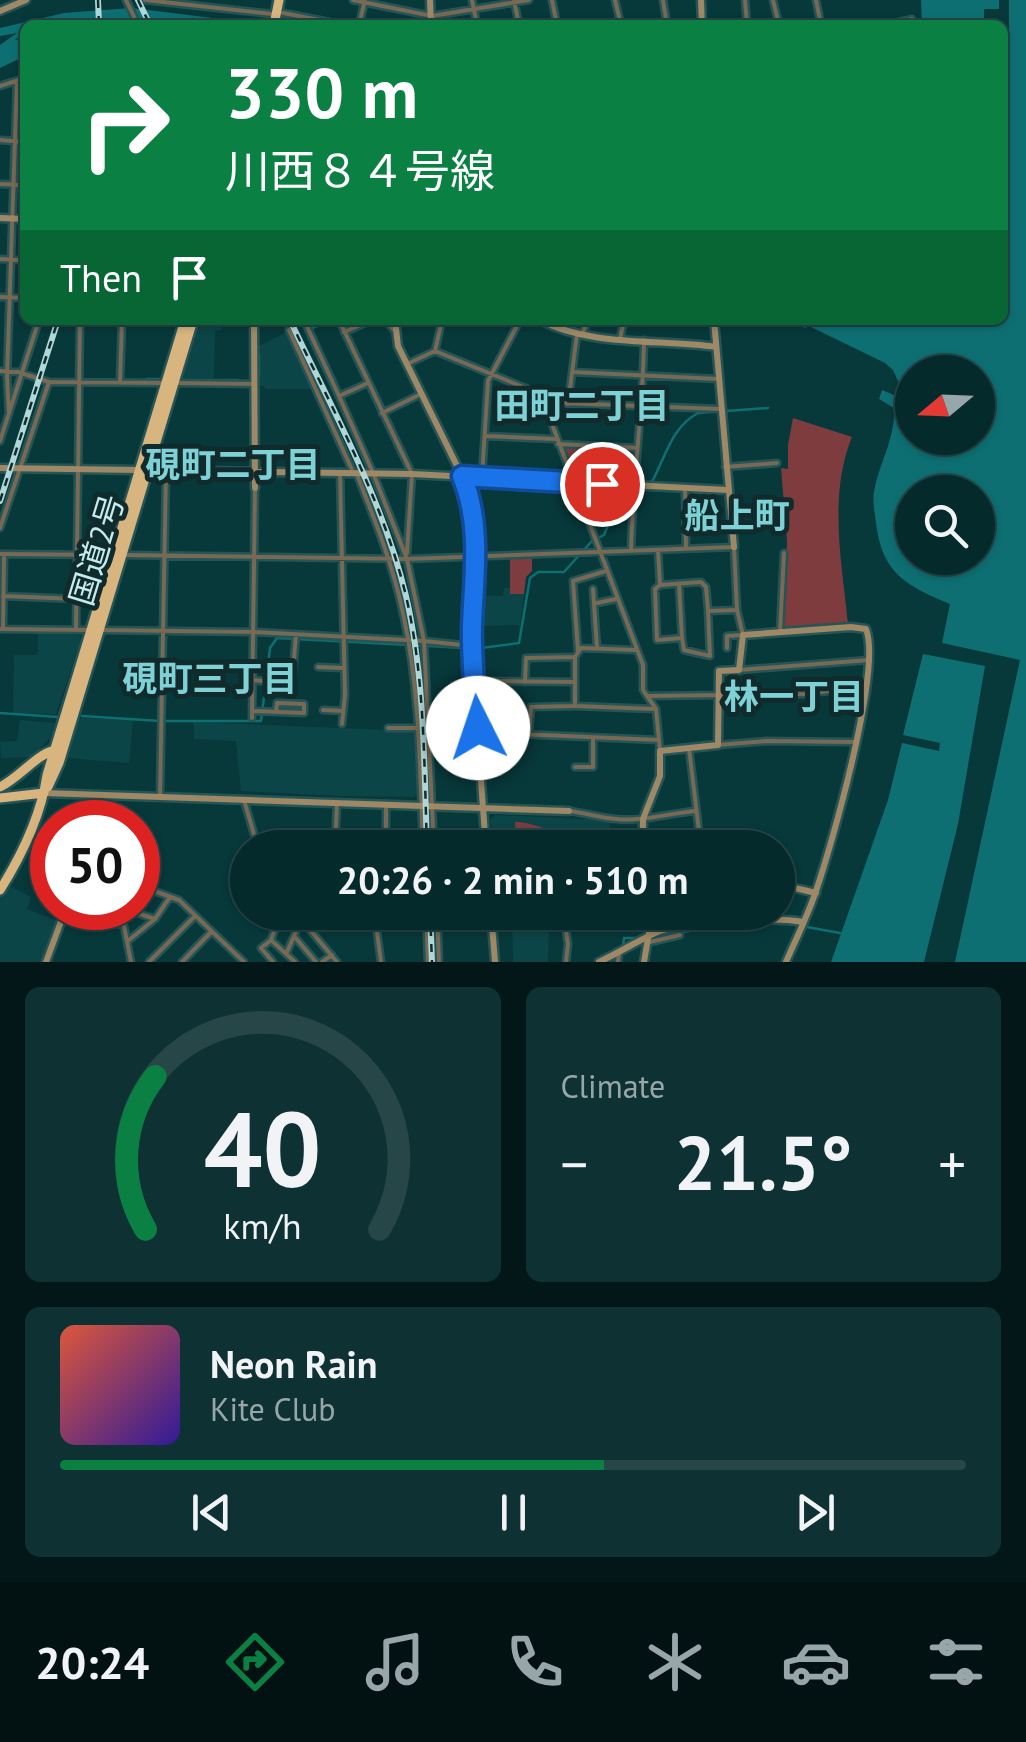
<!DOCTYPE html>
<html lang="en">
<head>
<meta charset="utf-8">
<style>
  body { margin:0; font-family:"PT Sans","Noto Sans JP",sans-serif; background:#0e3234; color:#f1f3f6; height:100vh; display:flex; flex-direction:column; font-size:38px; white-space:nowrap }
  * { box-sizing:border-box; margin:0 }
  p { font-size:32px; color:#97a7a9 }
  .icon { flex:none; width:55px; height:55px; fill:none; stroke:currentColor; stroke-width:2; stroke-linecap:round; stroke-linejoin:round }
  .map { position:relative; height:962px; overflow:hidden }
  .drawer { display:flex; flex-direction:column; gap:25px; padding:25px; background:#031718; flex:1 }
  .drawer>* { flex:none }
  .hud { position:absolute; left:20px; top:20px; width:988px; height:305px; border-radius:15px; box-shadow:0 2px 8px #0004,0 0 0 2px #264648; background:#0b8043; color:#fff; overflow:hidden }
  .needle { width:65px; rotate:251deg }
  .buttons { position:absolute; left:895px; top:355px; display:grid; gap:20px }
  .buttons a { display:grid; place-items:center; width:100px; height:100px; border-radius:50%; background:#052a2c; box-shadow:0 2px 8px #0004,0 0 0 2px #264648; font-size:50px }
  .speed { position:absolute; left:30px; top:800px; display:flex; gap:20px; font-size:50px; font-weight:700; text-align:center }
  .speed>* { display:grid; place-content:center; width:130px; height:130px; border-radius:50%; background:#052a2c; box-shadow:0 2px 8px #0004,0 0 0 2px #264648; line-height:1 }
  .speed .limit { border:15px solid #d22; background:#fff; color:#111 }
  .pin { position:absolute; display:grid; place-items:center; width:85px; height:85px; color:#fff; margin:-42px; border:5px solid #fff; border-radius:50%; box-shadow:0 2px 10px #0007 }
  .me { position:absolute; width:110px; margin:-55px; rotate:356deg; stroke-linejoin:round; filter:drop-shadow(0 0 8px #0008) }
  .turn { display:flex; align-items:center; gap:35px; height:210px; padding:0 40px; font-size:45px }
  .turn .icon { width:130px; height:130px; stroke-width:2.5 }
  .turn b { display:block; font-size:70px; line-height:85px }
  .then { display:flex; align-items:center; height:95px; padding:0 40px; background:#0003; gap:20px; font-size:38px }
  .big { font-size:75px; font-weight:600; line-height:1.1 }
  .drawer .tile { flex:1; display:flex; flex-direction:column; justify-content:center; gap:15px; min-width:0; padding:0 35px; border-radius:15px; background:#0e3234 }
  .drawer .dial { align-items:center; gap:0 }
  .dial svg { height:260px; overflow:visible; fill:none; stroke:#264648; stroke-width:7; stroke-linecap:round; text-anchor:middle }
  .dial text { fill:#f1f3f6; stroke:none }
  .song { display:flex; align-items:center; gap:30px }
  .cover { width:120px; height:120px; border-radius:15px; background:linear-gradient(135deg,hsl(10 70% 55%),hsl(250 70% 35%)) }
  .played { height:10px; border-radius:5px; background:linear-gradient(90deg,#0b8043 60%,#264648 60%) }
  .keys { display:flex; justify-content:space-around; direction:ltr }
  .heat { display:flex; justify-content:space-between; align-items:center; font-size:55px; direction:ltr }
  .drawer .tiles { flex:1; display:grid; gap:25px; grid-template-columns:1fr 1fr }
  .tile:last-child { grid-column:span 2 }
  .trip { position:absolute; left:230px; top:830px; width:565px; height:100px; border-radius:50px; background:#052a2c; box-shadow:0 2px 8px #0004,0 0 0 2px #264648; font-weight:600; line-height:100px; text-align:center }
  .dock { display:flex; height:160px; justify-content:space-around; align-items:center; background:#021112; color:#97a7a9 }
  .dock .icon { width:70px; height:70px }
  .dock .on { color:#0b8043 }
  .dock b { font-size:45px; color:#f1f3f6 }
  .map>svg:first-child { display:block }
</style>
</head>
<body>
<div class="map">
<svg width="1026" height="962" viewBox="0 0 1026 962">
  <rect width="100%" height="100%" fill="#07383a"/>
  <path fill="#0c4547" d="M200,320H222V330L215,331L214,378H182Z
    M287,332L312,389H265L264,386H259L257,347Z
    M504,588H510V594H524L520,625L481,626L482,595L503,596Z
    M38,633L79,635L81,639L56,714L13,713L14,655H38Z
    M79,718L133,720L129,763L68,758Z
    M20,720L55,723L51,737L32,757L1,758L0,742L17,741Z
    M194,722L414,731L417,794L414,797L340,796L241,791L236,741L194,739Z
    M495,815L609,820L613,847H493L490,820Z
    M12,887L31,897L27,909L56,920L41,962H0V896L5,889Z
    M512,913H549L548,962H513Z"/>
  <path fill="#7e3c3f" d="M793,418L852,437C828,496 842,563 848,624L786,629L783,626L787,541L781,468L788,469V445Z
    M564,446L630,450V479L572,476L561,448Z
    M532,558V571L526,577L524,594H510V559Z
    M515,822C530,822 539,828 554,830L556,847H517Z"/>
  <path fill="#0e6f72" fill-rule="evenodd" d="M921,0H999V9H984V25H922Z
    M1009,0H1026V962H955L1020,660L942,643L950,604C907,586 882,574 876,523C875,513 872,502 874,492C879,463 896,437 894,408L879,399L882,390L901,398L904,394L893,370L885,363L809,326L805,328L789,320H1002V97L1009,90ZM978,372V438H912V372ZM912,492H978V558H912Z
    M131,8L271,25H56L65,20L25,25V31L15,40L25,39V56L0,68V45L17,33L0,36V28L64,13Z
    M923,654L985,666L958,824L924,962H831L888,800L902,743L939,751L940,743L903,735Z"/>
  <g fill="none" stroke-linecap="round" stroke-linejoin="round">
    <path stroke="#0e6f72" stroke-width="2.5" d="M312,328L333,320
      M259,354V376
      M147,379H160
      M183,380H238
      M648,484L653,480C666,455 672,427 698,413L768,408
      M481,648L519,643L530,578L538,572H564L592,541L604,535L611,518L642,488
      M0,713L58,717
      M82,716L160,721H261L270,648L277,638L465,648
      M785,923L840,933
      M656,936L737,924
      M623,946L624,938H638"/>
    <g stroke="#255557" stroke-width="9">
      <path id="street" d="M126,0L138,25
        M145,0L272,14
        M353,0L432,16L529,0
        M472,0L477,25
        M514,0L519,25
        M552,0L557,25
        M615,0L621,25
        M663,0L667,25
        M745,0L747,25
        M773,0L779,25
        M816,0L821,25
        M283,13L345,25
        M359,25L365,0
        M886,25L912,19
        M0,86L25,78
        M0,140L25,142
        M0,184L25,185
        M0,259L25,260
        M0,297L25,298
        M304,320L339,396
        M339,320L412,474L407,553
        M385,320L394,330
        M289,330L353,472
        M344,332L372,320
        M582,335L588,320
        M620,339L624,320
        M435,351L442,320
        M407,364L435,351L562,403L720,409
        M0,371L18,372L49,382L166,383
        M572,372L718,379
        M120,382L122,320
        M178,383L253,384
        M368,383L339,396L373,473L407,559L424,641L472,646
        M541,395L643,665V690L656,709L660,751
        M568,404L577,334
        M382,413L421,394
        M9,414L7,377L17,81
        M485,436L555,439
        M0,441L39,320
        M558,444L637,448
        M725,467L777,463
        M340,472L345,695L342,724
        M356,472C375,520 394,567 404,618C420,693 420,771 423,848
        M482,477L488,381L520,320
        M685,488L686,548
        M0,528L49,382
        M631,550C633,479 643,410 644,340
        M658,550L660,585L655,589L657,640L682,638L684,650L710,656L708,611L737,610
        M0,554L110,555
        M125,555L407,559L734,547L737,610L743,635L727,636V648
        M679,584L682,638
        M660,585L701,582L706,587L708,609
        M593,589L597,648
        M3,596L77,599
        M597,603L616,599
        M0,629L90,630
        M3,629L4,555
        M76,630L80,320
        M100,630L253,632L424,641L434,848
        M780,632L784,553
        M578,651L573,581L606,571
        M318,667L342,668
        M739,670L869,660
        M253,680L271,682L273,673L293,675
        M474,681L575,682V706L655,709
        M525,682L526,658L575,657
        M575,682V657L581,648L635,650
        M292,685L296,634
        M649,696L805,694L864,686
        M323,710L343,711
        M252,711L304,713V704L277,703L276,712
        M252,718L255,488
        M388,728H509L518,734L659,740
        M529,734L531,707L574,706
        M718,745L766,741L854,742
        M689,748L701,848
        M575,767H593V738
        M160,795L166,471
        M244,800L258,848
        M386,804V848
        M569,811C586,813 601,818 616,819C643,822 669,813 696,811
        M291,848L336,832
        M335,848L337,802
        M138,885L179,900L244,962
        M93,908L91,913L124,926L131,962
        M122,908L155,919
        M281,912L271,940L295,962
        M295,912L337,962
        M379,912L377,932L381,962
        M426,912L428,962
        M437,912L439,962
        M563,912L568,944L566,962
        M294,936L316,962
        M129,940L155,919L170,897
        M270,941L261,948L273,962
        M650,942L680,935
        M287,952L301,920L308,912
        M149,962L195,916
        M182,962L211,932
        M322,962L332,955
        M618,962L619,952"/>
    </g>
    <g stroke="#255557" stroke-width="11">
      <path id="secondary" d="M430,0L431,25
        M701,0L702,25
        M0,11L26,0
        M0,218L25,219
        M254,320L255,488
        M395,320L398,346L462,476L475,513L473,673L486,848
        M540,320C592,347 658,339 716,347
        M714,320L734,547
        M0,468L412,474L728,490
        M44,793L569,811
        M643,848V819L660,776V751L718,745L719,671L739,670L743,635L851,627L866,629C882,669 832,844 816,891C808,915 796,939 786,962
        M778,884L816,893
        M491,912L495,962
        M46,962L66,908
        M599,962C618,953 636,942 655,933C679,922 775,916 803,922
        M644,962L650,927L648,912"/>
    </g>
    <g stroke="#255557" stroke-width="14">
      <path id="highway" d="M274,25L279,0
        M0,787C19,778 37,754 55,750
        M48,787L59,763L193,320
        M0,798L44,793
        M0,890C22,855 41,816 47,775L185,320"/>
    </g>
    <use href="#street" stroke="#776953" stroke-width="4"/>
    <use href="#secondary" stroke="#9e8865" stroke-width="6"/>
    <use href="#highway" stroke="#d8b57f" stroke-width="9"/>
    <g stroke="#afd7d8" stroke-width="6">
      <path id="rail" d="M98,0L99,25
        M138,0L150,25
        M290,320C332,409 383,500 406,596C425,678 424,764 427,848
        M0,501L58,320
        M430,912L432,962"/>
    </g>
    <use href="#rail" stroke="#112b2d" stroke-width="2.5" stroke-dasharray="8" stroke-linecap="butt"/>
  </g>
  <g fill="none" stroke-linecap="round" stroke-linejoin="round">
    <g stroke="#114b97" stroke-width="25">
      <path id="route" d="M478,728C475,694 471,659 472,625C474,574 482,525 462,476L602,484"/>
    </g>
    <use href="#route" stroke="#1a73e8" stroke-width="18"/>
  </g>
  <g text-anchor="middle" stroke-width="10" stroke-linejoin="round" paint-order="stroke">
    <g font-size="32" fill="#c5eced" stroke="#112b2d">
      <text transform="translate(97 550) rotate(-73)" y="11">国道2号</text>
    </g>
    <g font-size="35" font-weight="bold" fill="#7ed2d5" stroke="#112b2d">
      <text x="582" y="418">田町二丁目</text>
      <text x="233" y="477">硯町二丁目</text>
      <text x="737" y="528">船上町</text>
      <text x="210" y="691">硯町三丁目</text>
      <text x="794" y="709">林一丁目</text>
    </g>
  </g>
</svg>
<div class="buttons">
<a><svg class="needle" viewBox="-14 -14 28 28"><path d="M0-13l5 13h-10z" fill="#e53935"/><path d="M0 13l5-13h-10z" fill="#97a7a9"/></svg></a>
<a><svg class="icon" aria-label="search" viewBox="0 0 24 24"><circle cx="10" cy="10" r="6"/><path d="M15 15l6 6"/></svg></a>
</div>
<div class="speed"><div class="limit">50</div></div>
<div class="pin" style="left:602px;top:484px;background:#d93025"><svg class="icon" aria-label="arrive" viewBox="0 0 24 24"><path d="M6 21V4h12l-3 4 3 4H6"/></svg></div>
<svg class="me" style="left:478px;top:728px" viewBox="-20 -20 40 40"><circle r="19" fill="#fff"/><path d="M0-13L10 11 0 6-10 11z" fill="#1a73e8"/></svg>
<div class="trip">20:26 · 2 min · 510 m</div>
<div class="hud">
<div class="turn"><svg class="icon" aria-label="right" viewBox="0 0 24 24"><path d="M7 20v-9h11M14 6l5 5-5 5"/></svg><div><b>330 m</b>川西８４号線</div></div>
<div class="then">Then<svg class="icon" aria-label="arrive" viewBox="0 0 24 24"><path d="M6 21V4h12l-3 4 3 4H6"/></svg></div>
</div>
</div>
<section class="drawer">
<div class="tiles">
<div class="tile dial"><svg viewBox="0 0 100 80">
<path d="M14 69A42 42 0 1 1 86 69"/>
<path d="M14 69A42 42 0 0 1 17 22" stroke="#0b8043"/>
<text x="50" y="56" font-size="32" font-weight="700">40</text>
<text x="50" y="72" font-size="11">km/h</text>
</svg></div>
<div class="tile"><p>Climate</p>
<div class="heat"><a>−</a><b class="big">21.5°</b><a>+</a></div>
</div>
<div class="tile">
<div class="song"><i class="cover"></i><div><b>Neon Rain</b><p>Kite Club</p></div></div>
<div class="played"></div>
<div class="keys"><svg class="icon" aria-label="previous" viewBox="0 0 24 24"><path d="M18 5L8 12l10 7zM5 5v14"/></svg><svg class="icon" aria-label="pause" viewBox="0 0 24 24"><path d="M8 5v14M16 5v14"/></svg><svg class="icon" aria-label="next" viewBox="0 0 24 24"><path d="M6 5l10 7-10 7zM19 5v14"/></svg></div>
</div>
</div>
</section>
<nav class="dock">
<b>20:24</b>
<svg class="icon on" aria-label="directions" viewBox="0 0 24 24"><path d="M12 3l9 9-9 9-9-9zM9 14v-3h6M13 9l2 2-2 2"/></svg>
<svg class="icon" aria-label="music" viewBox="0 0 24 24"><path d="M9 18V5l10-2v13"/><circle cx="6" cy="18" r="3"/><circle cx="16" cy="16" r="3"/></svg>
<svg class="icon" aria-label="phone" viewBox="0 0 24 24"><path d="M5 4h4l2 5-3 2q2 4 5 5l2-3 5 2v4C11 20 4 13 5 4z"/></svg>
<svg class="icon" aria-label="climate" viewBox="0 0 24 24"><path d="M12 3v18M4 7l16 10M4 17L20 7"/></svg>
<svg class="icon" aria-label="car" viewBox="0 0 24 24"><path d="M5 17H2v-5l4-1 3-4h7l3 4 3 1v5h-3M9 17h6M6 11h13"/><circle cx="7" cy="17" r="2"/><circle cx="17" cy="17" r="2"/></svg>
<svg class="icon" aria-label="filters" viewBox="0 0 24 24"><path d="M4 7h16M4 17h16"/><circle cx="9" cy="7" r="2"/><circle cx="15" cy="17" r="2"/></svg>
</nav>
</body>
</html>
